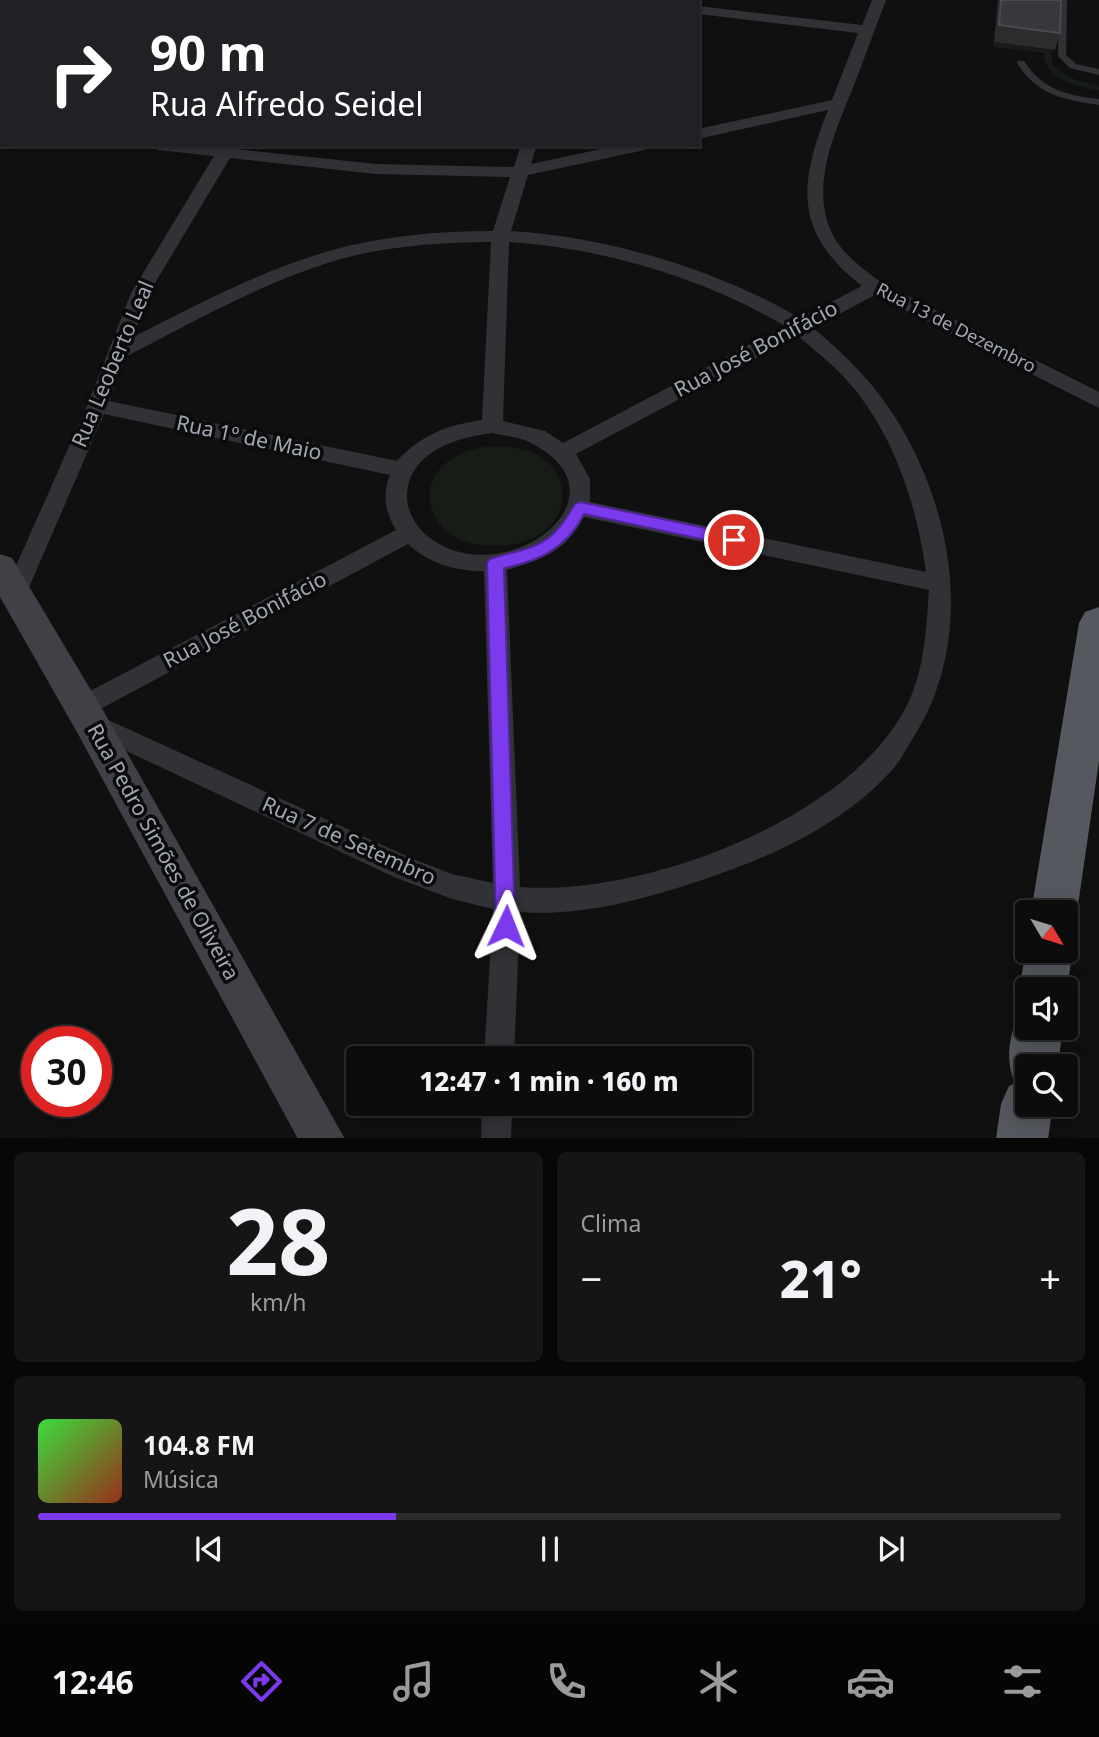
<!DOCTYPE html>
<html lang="pt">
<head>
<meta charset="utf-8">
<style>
  body { margin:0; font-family:"Noto Sans",sans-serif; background:#151516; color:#f1f3f6; height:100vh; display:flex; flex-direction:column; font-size:26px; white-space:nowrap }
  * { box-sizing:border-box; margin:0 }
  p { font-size:23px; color:#9a9b9d }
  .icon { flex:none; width:38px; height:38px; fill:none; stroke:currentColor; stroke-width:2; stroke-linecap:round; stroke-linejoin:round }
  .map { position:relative; height:1138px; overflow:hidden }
  .sheet { display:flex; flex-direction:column; gap:14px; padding:14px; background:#070707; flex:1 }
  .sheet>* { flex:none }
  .top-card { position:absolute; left:0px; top:0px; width:700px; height:147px; box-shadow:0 4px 18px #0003,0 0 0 2px #2c2c2e; background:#202124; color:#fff; overflow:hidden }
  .needle { width:46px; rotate:128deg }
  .buttons { position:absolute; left:1015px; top:900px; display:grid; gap:14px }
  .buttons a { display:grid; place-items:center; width:63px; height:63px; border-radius:7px; background:#0c0c0d; box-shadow:0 4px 18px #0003,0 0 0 2px #2c2c2e; font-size:35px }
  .speed { position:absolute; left:21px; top:1026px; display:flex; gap:14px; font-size:35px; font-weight:700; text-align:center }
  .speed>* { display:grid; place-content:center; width:91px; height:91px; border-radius:50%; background:#0c0c0d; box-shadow:0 4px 18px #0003,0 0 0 2px #2c2c2e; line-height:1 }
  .speed .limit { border:10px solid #d22; background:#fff; color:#111 }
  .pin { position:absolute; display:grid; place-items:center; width:60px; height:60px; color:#fff; margin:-30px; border:4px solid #fff; border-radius:50%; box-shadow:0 2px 7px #0007 }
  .me { position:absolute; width:77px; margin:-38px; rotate:2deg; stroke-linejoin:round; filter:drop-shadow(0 0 5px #0008) }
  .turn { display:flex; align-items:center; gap:24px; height:147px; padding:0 35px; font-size:32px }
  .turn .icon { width:91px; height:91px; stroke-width:2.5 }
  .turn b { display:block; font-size:49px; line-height:60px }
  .big { font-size:52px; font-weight:800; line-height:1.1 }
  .sheet .tile { flex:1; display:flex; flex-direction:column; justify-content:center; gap:10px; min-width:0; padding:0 24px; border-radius:10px; background:#151516 }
  .sheet .dial { align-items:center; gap:0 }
  .dial b { font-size:91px; line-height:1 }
  .song { display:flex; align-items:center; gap:21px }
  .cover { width:84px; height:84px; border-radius:10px; background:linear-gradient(135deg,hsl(120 70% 55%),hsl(10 70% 35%)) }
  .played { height:7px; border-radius:4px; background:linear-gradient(90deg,#7c3aed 35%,#2c2c2e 35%) }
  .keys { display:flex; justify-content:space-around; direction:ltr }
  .heat { display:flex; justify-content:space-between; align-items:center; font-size:38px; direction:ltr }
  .sheet .tiles { flex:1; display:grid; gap:14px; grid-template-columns:1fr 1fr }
  .tile:last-child { grid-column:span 2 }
  .trip { position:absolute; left:346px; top:1046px; width:406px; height:70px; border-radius:7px; background:#0c0c0d; box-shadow:0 4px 18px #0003,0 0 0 2px #2c2c2e; font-weight:800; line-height:70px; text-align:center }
  .dock { display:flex; height:112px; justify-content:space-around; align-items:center; background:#050505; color:#9a9b9d }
  .dock .icon { width:49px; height:49px }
  .dock .on { color:#7c3aed }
  .dock b { font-size:32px; color:#f1f3f6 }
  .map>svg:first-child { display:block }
</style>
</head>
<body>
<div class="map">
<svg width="1099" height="1139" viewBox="0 0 1099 1139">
  <rect width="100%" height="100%" fill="#101011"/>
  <path fill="#171c17" d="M994,42L1051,50L1052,64C1066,78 1080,82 1099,86V90C1076,86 1046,80 1043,53L994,47Z
    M506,446C514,448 524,449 532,452C575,471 571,523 529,540C514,546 497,546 481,545C469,544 452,538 443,528C413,493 437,456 479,448C487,446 497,447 506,446Z"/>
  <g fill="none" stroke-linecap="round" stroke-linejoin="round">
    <path fill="#313236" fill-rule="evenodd" d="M1059,0H1067L1066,55L1076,64L1099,69V75L1070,68L1058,56Z
      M1018,61H1024C1043,90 1066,95 1099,99V105C1064,100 1037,95 1017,63Z"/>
    <path fill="#313236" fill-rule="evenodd" d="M56,0H71L55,2Z
      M315,0H329L314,2Z
      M575,0H589L574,2Z
      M607,0H635L636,2H608Z
      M872,0H886C876,27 866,53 856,80C837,129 806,188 835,239C846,257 865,270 882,283L1099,392V408L875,295L813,328C842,352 868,377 889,408C954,504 977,638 913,738C906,749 901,760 893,769C843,825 771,857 702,880C645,899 581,917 520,912L514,1059H484L493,909L452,899L394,877L82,730L79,723L81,717L73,714L70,707L73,700L396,530C385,512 382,494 390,475L104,414L24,599L16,602L8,599L4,593L87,406L131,293L214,156L158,150L150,145H238L236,149L376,164L514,167L521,145H537L531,164L620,145H653L645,150L528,175L511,231C609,237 715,269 800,318L862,286C794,233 798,185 828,110L698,139V129L832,100L858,33L698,14V6L862,25ZM230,158L376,174L510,177L493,231C438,231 382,236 329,251C260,271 196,305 133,337L149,293ZM491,242L482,420C447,425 421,435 397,461L109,401L125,357C195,321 265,281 341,259C389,246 441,242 491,242ZM509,242C603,248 704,278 785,326L563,443L545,431L503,421ZM798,336C810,346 823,357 835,368C890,421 916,499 926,572L590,502V479L576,454ZM492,433C505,436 522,437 533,444C638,500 492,602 421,530C413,521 407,509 407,497C408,452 455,438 492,433ZM584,517L929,590C926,629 925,669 907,705C851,819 642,897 520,887L507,570C543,559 565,552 584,517ZM408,544C430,564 455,571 484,571L493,883L452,874L413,859L93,713Z
      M2,69V81L0,82V70Z
      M0,120H2V130H0Z
      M482,1104H512L511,1139H481Z"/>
    <path fill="#3f4146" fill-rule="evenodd" d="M0,554L12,558L104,712L345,1139H298L78,734L0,597Z"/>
    <path fill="#55585e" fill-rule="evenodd" d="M1099,607V761L1077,912L1071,927L1066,929V912H1031L1079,623L1085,612Z
      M1066,934L1073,950L1066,993V989H1027L1026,1006L1019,989L1027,945V950H1066Z
      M1027,1007V1027H1063L1058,1066H1027V1104H1053L1048,1139H996L1001,1104L1009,1086L1015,1083C1004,1058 1010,1035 1020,1010Z"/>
  </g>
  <path fill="#2c2c2f" d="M998,0H1061L1060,33L1055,50L994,42Z"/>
  <path fill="#38393d" stroke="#494b4f" stroke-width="2" d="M1001,0H1061L1060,33L999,25Z"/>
  <path fill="#7c3aed" stroke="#51269a" stroke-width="2" d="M580,502L734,534L742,540L734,546L584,514C567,548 539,561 504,568L515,926L512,932L506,935L499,932L496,926L487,563L490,559C535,545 549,550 575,504Z"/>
  <g text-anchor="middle" stroke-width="7" stroke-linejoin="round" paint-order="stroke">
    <g font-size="18" fill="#a1a7b2" stroke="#0b0b0c">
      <text transform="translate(956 328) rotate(27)" y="6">Rua 13 de Dezembro</text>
    </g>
    <g font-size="21" fill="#a1a7b2" stroke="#0b0b0c">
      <text transform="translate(756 349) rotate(-28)" y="7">Rua José Bonifácio</text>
      <text transform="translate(113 364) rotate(-67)" y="7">Rua Leoberto Leal</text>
      <text transform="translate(249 438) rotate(12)" y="7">Rua 1º de Maio</text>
      <text transform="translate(245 620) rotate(-28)" y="7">Rua José Bonifácio</text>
      <text transform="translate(349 841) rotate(24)" y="7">Rua 7 de Setembro</text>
      <text transform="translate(163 852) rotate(61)" y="7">Rua Pedro Simões de Oliveira</text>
    </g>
  </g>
</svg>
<div class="buttons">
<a><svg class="needle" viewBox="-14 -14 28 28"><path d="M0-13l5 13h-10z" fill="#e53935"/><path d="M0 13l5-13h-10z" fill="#9a9b9d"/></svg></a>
<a><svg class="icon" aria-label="sound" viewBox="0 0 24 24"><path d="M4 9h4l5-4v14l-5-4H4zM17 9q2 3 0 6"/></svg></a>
<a><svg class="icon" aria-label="search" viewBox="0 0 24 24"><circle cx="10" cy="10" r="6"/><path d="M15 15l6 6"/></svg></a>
</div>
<div class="speed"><div class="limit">30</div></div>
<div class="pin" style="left:734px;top:540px;background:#d93025"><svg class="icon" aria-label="arrive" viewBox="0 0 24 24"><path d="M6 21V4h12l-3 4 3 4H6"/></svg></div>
<svg class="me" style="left:506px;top:926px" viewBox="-20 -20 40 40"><path d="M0-17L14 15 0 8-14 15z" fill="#7c3aed" stroke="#fff" stroke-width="4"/></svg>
<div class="trip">12:47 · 1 min · 160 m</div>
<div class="top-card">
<div class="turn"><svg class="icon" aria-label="right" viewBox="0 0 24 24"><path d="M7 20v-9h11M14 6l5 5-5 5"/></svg><div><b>90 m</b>Rua Alfredo Seidel</div></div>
</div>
</div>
<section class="sheet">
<div class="tiles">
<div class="tile dial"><b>28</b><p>km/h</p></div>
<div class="tile"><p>Clima</p>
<div class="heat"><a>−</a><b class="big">21°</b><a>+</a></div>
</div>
<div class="tile">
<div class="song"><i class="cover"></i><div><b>104.8 FM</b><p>Música</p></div></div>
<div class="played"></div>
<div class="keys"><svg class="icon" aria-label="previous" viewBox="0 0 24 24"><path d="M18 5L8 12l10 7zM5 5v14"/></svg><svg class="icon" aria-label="pause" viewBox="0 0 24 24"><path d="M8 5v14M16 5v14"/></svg><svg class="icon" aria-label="next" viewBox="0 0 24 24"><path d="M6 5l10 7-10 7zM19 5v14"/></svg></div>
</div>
</div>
</section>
<nav class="dock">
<b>12:46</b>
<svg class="icon on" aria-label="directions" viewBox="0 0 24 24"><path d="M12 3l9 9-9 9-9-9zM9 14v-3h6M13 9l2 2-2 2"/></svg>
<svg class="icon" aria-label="music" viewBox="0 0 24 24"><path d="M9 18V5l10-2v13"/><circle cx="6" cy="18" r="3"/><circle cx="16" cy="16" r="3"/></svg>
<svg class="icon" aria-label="phone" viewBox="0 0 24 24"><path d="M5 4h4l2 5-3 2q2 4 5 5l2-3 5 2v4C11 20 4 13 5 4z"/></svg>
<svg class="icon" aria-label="climate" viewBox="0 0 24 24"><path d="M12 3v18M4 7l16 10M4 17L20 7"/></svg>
<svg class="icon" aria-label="car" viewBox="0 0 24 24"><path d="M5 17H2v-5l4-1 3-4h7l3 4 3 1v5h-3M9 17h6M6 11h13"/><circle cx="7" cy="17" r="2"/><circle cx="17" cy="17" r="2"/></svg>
<svg class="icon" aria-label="filters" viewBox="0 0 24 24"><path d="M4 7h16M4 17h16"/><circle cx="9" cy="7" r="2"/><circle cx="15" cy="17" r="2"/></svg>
</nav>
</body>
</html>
